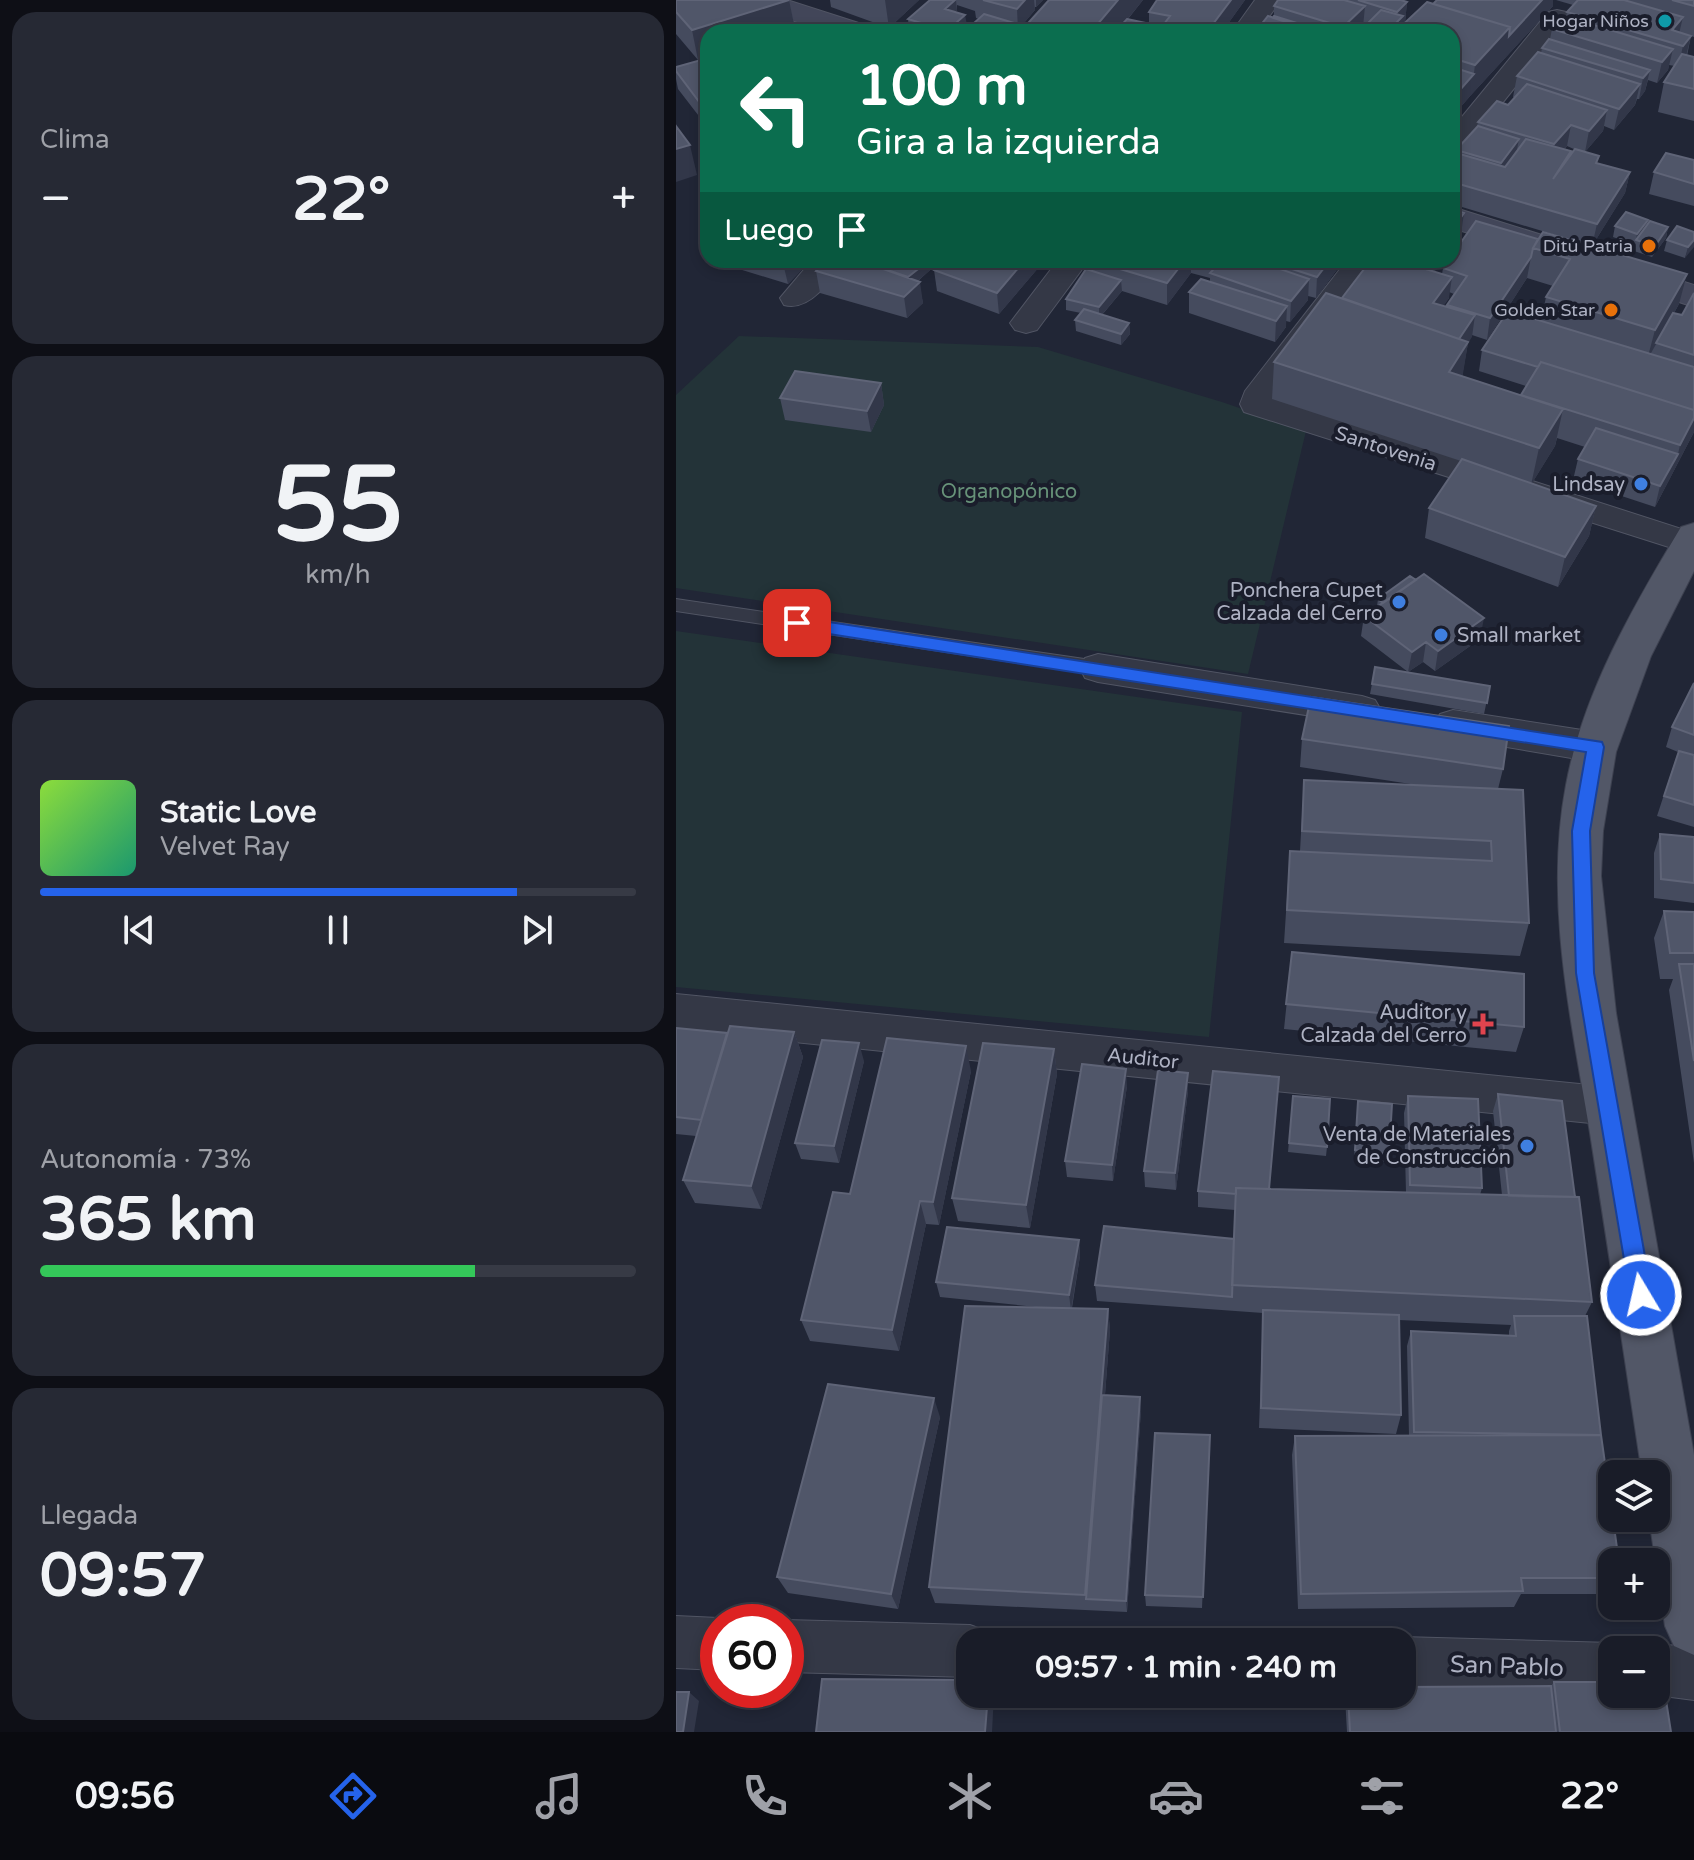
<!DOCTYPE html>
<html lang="es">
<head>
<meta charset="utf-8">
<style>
  body { margin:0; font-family:"Varela Round",sans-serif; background:#262934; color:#f1f3f6; height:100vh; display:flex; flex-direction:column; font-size:30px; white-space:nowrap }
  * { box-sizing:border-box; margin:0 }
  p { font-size:26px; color:#9fa1a8 }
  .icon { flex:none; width:44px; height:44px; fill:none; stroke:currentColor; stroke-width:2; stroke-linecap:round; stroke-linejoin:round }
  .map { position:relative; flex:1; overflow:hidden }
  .side { display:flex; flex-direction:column; gap:12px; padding:12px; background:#0e0f16; width:676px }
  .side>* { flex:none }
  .banner { position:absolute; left:24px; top:24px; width:760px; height:244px; border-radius:24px; box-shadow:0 4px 12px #0003,0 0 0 2px #373a45; background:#0b6e4f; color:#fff; overflow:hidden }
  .tools { position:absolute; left:922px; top:1460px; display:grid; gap:16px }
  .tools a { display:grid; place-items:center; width:72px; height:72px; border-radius:16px; background:#191c28; box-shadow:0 4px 12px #0003,0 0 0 2px #373a45; font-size:40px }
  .speed { position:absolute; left:24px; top:1604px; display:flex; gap:16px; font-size:40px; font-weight:700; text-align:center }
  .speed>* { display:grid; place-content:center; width:104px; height:104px; border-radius:50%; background:#191c28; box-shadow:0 4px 12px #0003,0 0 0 2px #373a45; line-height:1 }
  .speed .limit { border:12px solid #d22; background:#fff; color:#111 }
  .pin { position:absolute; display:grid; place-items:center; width:68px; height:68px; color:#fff; margin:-34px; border-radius:16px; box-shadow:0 4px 12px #0006 }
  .me { position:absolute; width:88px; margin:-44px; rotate:351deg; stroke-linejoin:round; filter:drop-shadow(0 0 6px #0008) }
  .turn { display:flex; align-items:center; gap:28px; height:168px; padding:0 24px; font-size:36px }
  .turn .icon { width:104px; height:104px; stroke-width:2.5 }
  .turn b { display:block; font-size:56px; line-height:68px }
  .then { display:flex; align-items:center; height:76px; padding:0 24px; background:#0003; gap:16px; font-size:30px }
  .big { font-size:60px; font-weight:800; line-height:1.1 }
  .side .card { flex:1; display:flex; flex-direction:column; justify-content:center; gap:12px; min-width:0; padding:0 28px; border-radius:24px; background:#262934 }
  .side .dial { align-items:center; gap:0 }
  .dial b { font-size:104px; line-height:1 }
  .song { display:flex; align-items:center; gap:24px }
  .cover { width:96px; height:96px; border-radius:12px; background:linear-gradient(135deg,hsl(90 70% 55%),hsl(160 70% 35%)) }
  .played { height:8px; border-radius:4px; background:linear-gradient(90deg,#2563eb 80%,#373a45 80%) }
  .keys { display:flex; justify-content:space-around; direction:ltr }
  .heat { display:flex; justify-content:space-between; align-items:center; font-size:44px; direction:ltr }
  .charge { height:12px; border-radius:6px; background:linear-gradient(90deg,#34c759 73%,#373a45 0) }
  .trip { position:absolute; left:280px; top:1628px; width:460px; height:80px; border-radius:24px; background:#191c28; box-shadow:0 4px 12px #0003,0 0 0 2px #373a45; font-weight:800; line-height:80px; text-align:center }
  .tabs { display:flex; height:128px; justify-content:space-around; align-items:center; background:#0a0b10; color:#9fa1a8 }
  .tabs .icon { width:56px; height:56px }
  .tabs .active { color:#2563eb }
  .tabs b { font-size:36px; color:#f1f3f6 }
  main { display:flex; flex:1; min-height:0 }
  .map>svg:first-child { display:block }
</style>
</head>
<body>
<main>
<section class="side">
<div class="card"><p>Clima</p>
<div class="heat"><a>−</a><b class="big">22°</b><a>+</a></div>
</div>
<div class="card dial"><b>55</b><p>km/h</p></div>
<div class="card">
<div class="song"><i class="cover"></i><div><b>Static Love</b><p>Velvet Ray</p></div></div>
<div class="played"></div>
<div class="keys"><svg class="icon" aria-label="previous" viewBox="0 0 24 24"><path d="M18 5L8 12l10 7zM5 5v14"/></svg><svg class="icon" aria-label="pause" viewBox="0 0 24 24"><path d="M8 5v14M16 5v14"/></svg><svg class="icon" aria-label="next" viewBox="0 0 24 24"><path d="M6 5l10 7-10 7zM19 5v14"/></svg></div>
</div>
<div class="card"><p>Autonomía · 73%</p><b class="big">365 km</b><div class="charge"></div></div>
<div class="card"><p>Llegada</p><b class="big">09:57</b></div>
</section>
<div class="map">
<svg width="1018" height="1732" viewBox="0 0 1018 1732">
  <rect width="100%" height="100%" fill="#212636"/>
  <path fill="#233338" d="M63,336L362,347L546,402L630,431L572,674L0,588V395Z
    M0,631L566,712L533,1037L0,987Z"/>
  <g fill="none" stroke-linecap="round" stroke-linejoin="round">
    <g stroke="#515564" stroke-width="2">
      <path id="lane" d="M0,599L422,661L431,668L422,675L0,611Z"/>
    </g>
    <g stroke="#515564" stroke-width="2">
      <path id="street" d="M579,0H605L582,32H556Z
        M881,10L890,12L894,18L890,24L786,153L776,156V129L872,12Z
        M136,260H168C155,280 134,312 108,305L104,298Z
        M382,260H413L361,330L350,333L339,330L334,323Z
        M671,260H702L598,398L1018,533V555L568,412L564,404L569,391Z
        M422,654L686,696L699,700L705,710L699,720L686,724L422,682L409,678L404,668L409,658Z
        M777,710L919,732L932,737L938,747L932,757L919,762L777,738L764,734L758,724L764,714Z
        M0,994L934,1087L950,1092L956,1106L950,1120L934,1125L0,1030Z
        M0,1616L42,1618L52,1622H42V1670L0,1668Z
        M110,1620L294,1625L313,1632L317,1642H294V1677L110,1672V1622H104Z
        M726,1637L936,1643L954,1650H936V1694H940L936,1695L726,1689V1642H713Z
        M980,1645L1018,1646V1700L972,1694H980V1650H967Z"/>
    </g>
    <g stroke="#515564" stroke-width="2">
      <path id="secondary" d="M68,0H111L192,26L197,32H152L72,6Z
        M776,207L866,235L870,242L866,249L854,252L776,228Z
        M949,263L1018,285V307L937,280L932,273L937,266Z"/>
    </g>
    <g stroke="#3d4150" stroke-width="2">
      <path id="primary" d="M1018,523V571L975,656L940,752L927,831L925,876L940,1013L1018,1455V1655L998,1646L989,1626L973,1518H980V1474H966C949,1360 932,1247 914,1133C895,1019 868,901 890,785C907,693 957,607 1005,527Z"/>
    </g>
    <use href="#lane" fill="#343846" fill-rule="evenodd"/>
    <use href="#street" fill="#343846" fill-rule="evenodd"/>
    <use href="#secondary" fill="#424659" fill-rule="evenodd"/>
    <use href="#primary" fill="#525767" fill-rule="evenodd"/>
  </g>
  <path fill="#454b5e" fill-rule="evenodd" d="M0,0H113L119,29L22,60L0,34Z
    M154,0H243L213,28L155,7Z
    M254,0H367L360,7H359V10L342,30L338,29V32H288L303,19L300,18L299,11L281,5V10L279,12L291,25L283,32H240L233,30L232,19Z
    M373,0H467L452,19L473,24V12L481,0H569L546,32H344Z
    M602,0H725L731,2L729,23L757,4L761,0H877V6L795,95L776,117V32L687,23L682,32H580L597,18L598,16V6Z
    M880,0H1018V37L1015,36L1011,56L1018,57V121L982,112L988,82L999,66L993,65L992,70L981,83L972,80L969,91L963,99H961L959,105L938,130L928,126L927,131L909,152L922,163L954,172L949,193L916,246L776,204V153H780V150L801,127L802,122L832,105L839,98L837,97L841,76L865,53L866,48L874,39L876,29L890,17L891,12L897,5ZM891,146L900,150L893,158L895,151L889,149Z
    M32,58V123L29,124L2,89L0,79V67Z
    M1018,160V206L973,194L978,172Z
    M972,220L970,227H992L990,238L976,257L958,251L960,243L959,245L937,237L939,226Z
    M800,221L1003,304L998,313L1006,315L1018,293V432L979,507L897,480L902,459L909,447L881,438L879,446L856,483L920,506L913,536L882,587L749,538L753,508L785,461L596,399L598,362L666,298L695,260H767L758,272L766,274L767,268ZM851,278L877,286L870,297L865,321L806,350L803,371L850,386L845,395L786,376L792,343L796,335L811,340ZM773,292L778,294L770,307L767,306L773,298Z
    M1018,232L1009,258L988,251L991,240Z
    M36,260H135L112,284L37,261Z
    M150,260H263V262L242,281L247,303L231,318L144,293L140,271Z
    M369,260L323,314L261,291L258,270Z
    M409,260H668L640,298L632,296V300L614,322L610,321V327L599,342L513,313V292L534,281V278L515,273L491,305L446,291L426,315L453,323L454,334L445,345L400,331L399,320L405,313L390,310V299L410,269Z
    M205,383L208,405L195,432L109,420L104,398Z
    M702,599L804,639L759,671L747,662L732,672L685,636L688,616L701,606Z
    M1018,683V827L981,816L1002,752L990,747L996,727Z
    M696,684L814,686L808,714L694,694Z
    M626,739L827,769L822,789L853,923L844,956L608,943L614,851H624L628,780L741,785L624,767Z
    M984,834L1018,837V903L978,898V853Z
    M988,911L1018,912V1163L993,990L997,979H984L978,938Z
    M616,952L848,1027L840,1052L608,1029Z
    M0,1028L51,1033L118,1032L127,1057L85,1209L19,1203L7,1180L20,1136L0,1134Z
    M378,1049L381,1074L354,1228L282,1221L276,1198Z
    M188,1061L163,1163L125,1159L119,1143Z
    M295,1071L263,1225L250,1224L223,1351L134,1341L125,1320L174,1194Z
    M451,1086L437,1181L391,1177L389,1161Z
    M512,1091L500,1190L469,1187L468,1171Z
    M822,1094L899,1197L916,1302L909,1316L936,1562V1591L934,1594H845L838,1607L622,1609L616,1455L619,1436H733L731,1346L735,1331L833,1336V1331L835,1325L723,1320L725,1415L720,1434L583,1428L587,1313L421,1301L419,1285L558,1239L559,1210L522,1207V1191L593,1189L730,1193L728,1113L732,1096L806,1188L804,1195H826L817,1111Z
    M617,1096L651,1147L650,1156L612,1152Z
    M682,1101L713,1154L711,1162L678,1158Z
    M403,1240L404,1256L396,1308L432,1309L434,1330L429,1395L465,1410L451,1612L259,1603L253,1587L370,1308L264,1297L260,1282Z
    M264,1417L222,1609L112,1593L101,1577Z
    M534,1435L526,1608L470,1606L469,1595Z
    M878,1682L995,1732H671L669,1697L670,1694H726L875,1686Z"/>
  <path fill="#323749" d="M113,0L119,29L111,32H32V56L22,60L16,30Z
    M209,0H243L213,28Z
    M279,0H280L281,10L270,19L269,9Z
    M349,0H358L359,10L342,30L341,9Z
    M360,0H367L360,7Z
    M442,0H467L441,32H415Z
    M555,0H569L546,32H531Z
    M866,0H877V6L795,95L799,65L834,27Z
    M731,2L729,23L725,32H711L720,23L721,12Z
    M689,6L687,27L682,32H667V27Z
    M289,15L291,25L283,32H271Z
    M1007,17L1002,38L996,30Z
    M338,23V32H328Z
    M474,24V32H468Z
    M1015,36L1010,56L1002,67L1007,46Z
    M997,49L992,70L981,83L986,62Z
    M974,70L969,91L963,99L967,78Z
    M798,74L795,95L776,117V99Z
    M964,84L959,105L938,130L943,109Z
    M32,100V123L29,124L24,103Z
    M931,110L927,131L909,152L913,131Z
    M895,125L891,146L875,166L878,144Z
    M843,139L839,160L822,184L825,163Z
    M14,145L21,175L0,182V149Z
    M954,172L949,193L916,246L921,224Z
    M788,213L785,234L776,247V230Z
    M972,220L969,231L960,240L959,245L961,234Z
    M992,227L990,238L976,257L979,246Z
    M1018,240V247L1009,258L1012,247Z
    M855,257L851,278L811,340L814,318Z
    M110,260H135L112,284L107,263Z
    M245,260H263V262L226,295L225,284L246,266Z
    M349,260H369L323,314L321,293Z
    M509,260H515V273L491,305V283Z
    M536,260H544V267L535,273Z
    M654,260H668L640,298L641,277Z
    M758,260H767L756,275Z
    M1011,274L1003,304L971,360L979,330Z
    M776,277L773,298L755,324L757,303Z
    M633,279L632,300L614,322L615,301Z
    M445,280L446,291L423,318V307Z
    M244,282L247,303L231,318L228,297Z
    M611,306L610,327L599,342L600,321Z
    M799,315L796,337L792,343L786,380L767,409L778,347Z
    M453,323L454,334L445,345V334Z
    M205,383L208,405L195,432L191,411Z
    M887,409L879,446L855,485L863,448Z
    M1018,418V432L979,507L984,486L1002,454L1004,445Z
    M920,506L913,536L882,587L889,557Z
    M808,618L804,639L759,671L762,651Z
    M750,642L747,662L732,672L736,652Z
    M118,1032L127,1057L85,1209L75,1186Z
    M183,1043L188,1061L163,1163L158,1146Z
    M290,1046L295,1071L263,1225L257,1202Z
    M378,1049L381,1074L354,1228L350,1205Z
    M450,1069L451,1086L437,1181L436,1165Z
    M512,1073V1091L500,1190L499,1173Z
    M244,1201L250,1224L223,1351L216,1330Z
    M403,1240L404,1256L395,1310L393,1295Z
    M432,1309L434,1330L413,1599H410L409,1595Z
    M464,1397L465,1410L451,1612L450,1601Z
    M258,1398L264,1417L222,1609L215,1594Z
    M13,1692L23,1701L18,1732H7Z
    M312,1694H318L316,1732H309Z"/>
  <path fill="#505669" stroke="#5f6477" stroke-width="2" d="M0,0H113L16,30L0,12Z
    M254,0H279L269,9L289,15L271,31L232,19Z
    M307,0H349L341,9Z
    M373,0H442L415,32H344Z
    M481,0H555L531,32H482L494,16L473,12Z
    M602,0H668L689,6L667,27L598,6Z
    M682,0H725L731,2L721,12Z
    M761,0H866L833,36L834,27L757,4Z
    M902,0H948L1007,17L996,30L1015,36L1007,46L891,12Z
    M996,0H1018V6Z
    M751,2L834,27L799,65L776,58V32H719Z
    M705,10L727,16L711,32H683Z
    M308,14L338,23L328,32H288Z
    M592,16L642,32L580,31Z
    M598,16L650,32H642L597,18Z
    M888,16L997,49L986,62L876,29Z
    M451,19L474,24L468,32H439Z
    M154,27L159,32H137Z
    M873,39L974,70L967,78L866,48Z
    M862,52L964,84L943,109L841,76Z
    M1006,54L1018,57V89L988,82Z
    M32,58V100L24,103L0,71V67Z
    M776,67L798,74L776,99Z
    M851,84L931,110L913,131L895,125L878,144L802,122L821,101L832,105Z
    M0,126L14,145L0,149Z
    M802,126L843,139L825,163L780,150Z
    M850,139L895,151L877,179L899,149L923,156L920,163L954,172L921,224L776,182L777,152L829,167Z
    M990,153L1018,160V184L978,172Z
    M776,209L788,213L776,230Z
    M950,212L972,220L961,234L939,226Z
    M800,221L862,239L857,248L855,257L814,318L771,305L791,276L767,268L772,260H776V255Z
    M974,221L992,227L979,246L960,240Z
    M1001,226L1018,232V240L1012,247L991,240Z
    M867,232L1011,274L979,330L870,297L894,259L857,248Z
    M150,260H182L244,282L228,297L140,271Z
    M182,260H231L246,266L232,277Z
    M266,260H349L321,293L258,270Z
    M414,260H509L491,283Z
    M546,260H578L633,279L615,301L534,273Z
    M588,260H654L641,277Z
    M695,260H720L776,277L757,303L799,315L783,339L666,298Z
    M720,260H743L739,266Z
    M410,269L445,280L423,307L390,299Z
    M525,279L611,306L600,321L513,292Z
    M650,293L792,342L773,372L887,409L863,448L598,362Z
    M1018,293V355L980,343L997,313L1006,315Z
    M408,309L453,323L445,334L399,320Z
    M832,311L1018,367V410L865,362L862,367L806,350Z
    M865,362L1018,410V418L1004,445L845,395Z
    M119,371L205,383L191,411L104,398Z
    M920,428L1002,454L984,486L902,459Z
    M786,459L920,506L889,557L753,508Z
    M748,574L808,618L762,651L750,642L736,652L688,616Z
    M734,576L740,580L707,603L702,599Z
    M699,667L814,686L811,703L696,684Z
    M1018,683V735L996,727Z
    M635,697L833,726L827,769L626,739Z
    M1003,751L1018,755V805L988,796Z
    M628,780L847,790L853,923L611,910L614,851L816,861L815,841L626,831Z
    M984,834L1018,837V883L985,879Z
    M988,911L1018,912V953H994Z
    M616,952L848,974V1027L610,1004Z
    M1003,964H1018V1061Z
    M54,1026L118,1032L75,1186L7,1180Z
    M0,1028L51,1033L25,1120L0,1117Z
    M211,1038L290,1046L257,1202L244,1201L216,1330L125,1320L157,1192L174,1194Z
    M146,1040L183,1043L158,1146L119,1143Z
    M307,1043L378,1049L350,1205L276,1198Z
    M406,1064L450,1069L436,1165L389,1161Z
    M482,1070L512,1073L499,1173L468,1171Z
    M537,1071L603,1077L593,1189L560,1188V1194L522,1191Z
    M822,1094L886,1101L899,1197L833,1196Z
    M617,1096L654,1099L651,1147L613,1143Z
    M732,1096L802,1099L806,1188L734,1185Z
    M682,1101L716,1104L713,1154L679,1150Z
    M560,1188L903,1197L916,1302L556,1285Z
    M428,1226L558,1239L556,1297L419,1285Z
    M271,1227L403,1240L393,1295L260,1282Z
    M289,1306L432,1309L409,1595L253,1587Z
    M587,1310L723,1315L725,1415L585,1408Z
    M838,1316H911L925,1435L738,1432L735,1331L840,1336Z
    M152,1384L258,1398L215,1594L101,1577Z
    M426,1395L464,1397L450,1601L410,1599Z
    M479,1433L534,1435L527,1597L469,1595Z
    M925,1435L943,1562H936V1578H845L847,1591L625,1594L619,1436Z
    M146,1679L294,1680V1694H312L309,1732H140Z
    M980,1681H987L995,1732H884L878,1682H936V1694H980Z
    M875,1686L880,1732H674L672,1694H726V1687Z
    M0,1692H13L7,1732H0Z"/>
  <path fill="#2563eb" stroke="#184099" stroke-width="2" d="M121,617L926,742L928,747L914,831L918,973L976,1295L973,1302L965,1305L957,1302L954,1295L900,973L896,831L910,752L121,629L112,623Z"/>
  <circle fill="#0f9aa8" stroke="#1a1d2b" stroke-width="3" cx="989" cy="21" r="8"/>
  <g fill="#e8710a" stroke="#1a1d2b" stroke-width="3">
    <circle cx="973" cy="246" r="8"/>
    <circle cx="935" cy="310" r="8"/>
  </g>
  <g fill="#3f7fe0" stroke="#1a1d2b" stroke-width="3">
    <circle cx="965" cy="484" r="8"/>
    <circle cx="723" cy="602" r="8"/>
    <circle cx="765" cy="635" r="8"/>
    <circle cx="851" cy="1146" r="8"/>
  </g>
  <path fill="#e0444e" stroke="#1a1d2b" stroke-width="3" d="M803 1012h8v8h8v8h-8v8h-8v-8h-8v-8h8z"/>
  <g text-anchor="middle" stroke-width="8" stroke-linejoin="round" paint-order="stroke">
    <g font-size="18" fill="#aeb2c3" stroke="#1a1d2b" text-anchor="end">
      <text x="973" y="27">Hogar Niños</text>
      <text x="957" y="252">Ditú Patria</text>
      <text x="919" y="316">Golden Star</text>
    </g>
    <g font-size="20" fill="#aeb2c3" stroke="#1a1d2b">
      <text transform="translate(710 448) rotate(18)" y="7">Santovenia</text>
      <text transform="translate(467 1058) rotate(6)" y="7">Auditor</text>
    </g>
    <g font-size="20" fill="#aeb2c3" stroke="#1a1d2b" text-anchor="end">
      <text x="949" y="491">Lindsay</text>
      <text x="707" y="597">Ponchera Cupet<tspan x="707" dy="23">Calzada del Cerro</tspan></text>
      <text x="781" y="642" text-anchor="start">Small market</text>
      <text x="791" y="1019">Auditor y<tspan x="791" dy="23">Calzada del Cerro</tspan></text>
      <text x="835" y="1141">Venta de Materiales<tspan x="835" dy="23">de Construcción</tspan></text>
    </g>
    <g font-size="20" fill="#679279" stroke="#1a1d2b">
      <text x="333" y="498">Organopónico</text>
    </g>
    <g font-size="24" fill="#aeb2c3" stroke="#1a1d2b">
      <text transform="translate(831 1666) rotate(2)" y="8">San Pablo</text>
    </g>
  </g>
</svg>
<div class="tools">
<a><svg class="icon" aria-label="layers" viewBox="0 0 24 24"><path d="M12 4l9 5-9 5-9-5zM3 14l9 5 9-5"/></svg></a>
<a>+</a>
<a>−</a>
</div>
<div class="speed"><div class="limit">60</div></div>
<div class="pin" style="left:121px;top:623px;background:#d93025"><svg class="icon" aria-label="arrive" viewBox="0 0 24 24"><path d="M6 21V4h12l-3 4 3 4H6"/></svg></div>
<svg class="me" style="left:965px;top:1295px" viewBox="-20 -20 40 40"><circle r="17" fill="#2563eb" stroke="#fff" stroke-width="3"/><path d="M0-11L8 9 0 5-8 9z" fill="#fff"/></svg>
<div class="trip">09:57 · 1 min · 240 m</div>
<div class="banner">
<div class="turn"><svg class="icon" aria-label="left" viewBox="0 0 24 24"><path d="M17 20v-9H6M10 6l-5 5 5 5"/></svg><div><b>100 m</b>Gira a la izquierda</div></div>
<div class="then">Luego<svg class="icon" aria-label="arrive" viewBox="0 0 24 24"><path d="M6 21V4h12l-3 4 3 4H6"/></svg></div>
</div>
</div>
</main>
<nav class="tabs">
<b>09:56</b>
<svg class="icon active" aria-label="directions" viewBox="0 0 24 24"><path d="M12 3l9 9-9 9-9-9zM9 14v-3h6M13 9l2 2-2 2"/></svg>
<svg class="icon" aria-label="music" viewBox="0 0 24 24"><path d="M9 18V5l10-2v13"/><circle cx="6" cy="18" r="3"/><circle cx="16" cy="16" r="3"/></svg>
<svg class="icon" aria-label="phone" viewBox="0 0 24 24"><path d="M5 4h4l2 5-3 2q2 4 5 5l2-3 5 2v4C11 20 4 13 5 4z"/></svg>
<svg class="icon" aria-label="climate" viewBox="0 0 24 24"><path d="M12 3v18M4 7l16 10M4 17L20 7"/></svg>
<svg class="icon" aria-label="car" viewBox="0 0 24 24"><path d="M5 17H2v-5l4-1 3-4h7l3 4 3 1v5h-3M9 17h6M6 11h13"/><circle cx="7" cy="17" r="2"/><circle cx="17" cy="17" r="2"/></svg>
<svg class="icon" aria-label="filters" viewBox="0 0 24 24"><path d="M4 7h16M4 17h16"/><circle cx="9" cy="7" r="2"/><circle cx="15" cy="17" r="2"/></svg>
<b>22°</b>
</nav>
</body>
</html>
